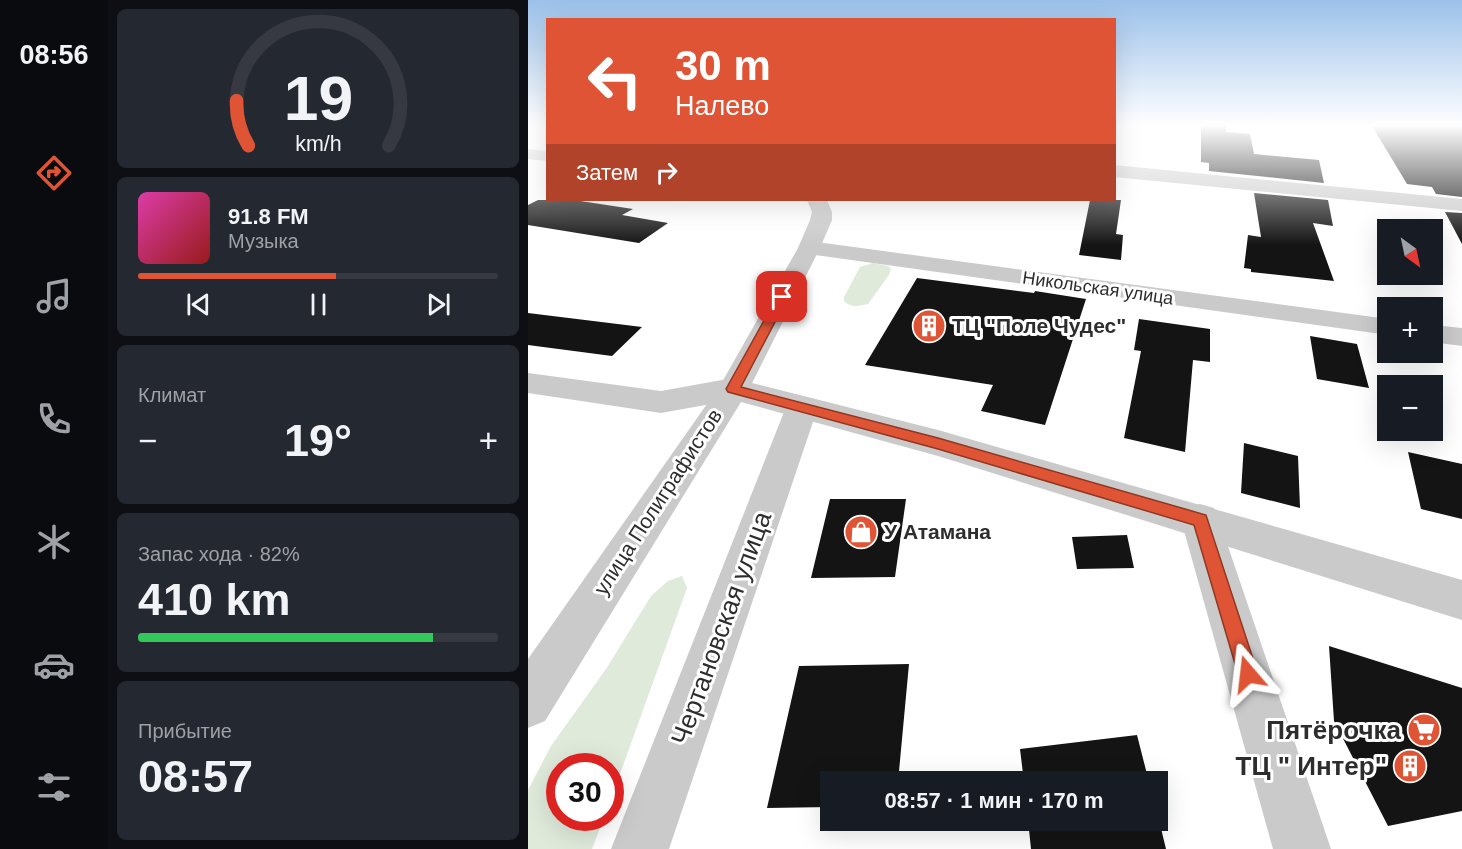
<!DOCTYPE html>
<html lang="ru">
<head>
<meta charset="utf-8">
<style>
  body { margin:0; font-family:Helvetica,sans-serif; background:#242831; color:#f1f3f6; height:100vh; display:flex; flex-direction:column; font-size:22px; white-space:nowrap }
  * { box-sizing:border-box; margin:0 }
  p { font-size:20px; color:#9ea1a6 }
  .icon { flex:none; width:33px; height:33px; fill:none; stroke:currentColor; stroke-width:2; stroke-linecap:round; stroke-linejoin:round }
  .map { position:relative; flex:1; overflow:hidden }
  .sheet { display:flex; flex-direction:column; gap:9px; padding:9px; background:#0d0f14; width:420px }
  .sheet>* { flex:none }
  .guide { position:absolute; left:18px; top:18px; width:570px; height:183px; border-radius:0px; box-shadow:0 6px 24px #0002; background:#de5435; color:#fff; overflow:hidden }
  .needle { width:39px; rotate:147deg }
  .buttons { position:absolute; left:849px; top:219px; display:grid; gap:12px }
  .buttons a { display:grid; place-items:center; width:66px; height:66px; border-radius:0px; background:#171b24; box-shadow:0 6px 24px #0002; font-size:30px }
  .speed { position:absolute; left:18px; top:753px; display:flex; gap:12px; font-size:30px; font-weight:700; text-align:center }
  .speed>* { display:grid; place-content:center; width:78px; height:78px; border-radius:50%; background:#171b24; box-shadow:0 6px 24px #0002; line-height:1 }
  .speed .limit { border:9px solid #d22; background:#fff; color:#111 }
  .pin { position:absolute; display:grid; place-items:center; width:51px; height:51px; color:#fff; margin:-26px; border-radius:12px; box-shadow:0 3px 9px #0006 }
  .me { position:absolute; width:66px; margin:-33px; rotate:343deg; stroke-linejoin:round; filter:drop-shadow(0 0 4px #0008) }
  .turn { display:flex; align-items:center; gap:21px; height:126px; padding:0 30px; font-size:27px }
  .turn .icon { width:78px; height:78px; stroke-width:2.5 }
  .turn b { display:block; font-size:42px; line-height:51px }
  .then { display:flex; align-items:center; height:57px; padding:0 30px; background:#0003; gap:12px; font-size:22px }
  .big { font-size:45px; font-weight:600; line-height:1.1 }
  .sheet .card { flex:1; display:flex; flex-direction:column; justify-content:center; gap:9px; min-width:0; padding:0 21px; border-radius:9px; background:#242831 }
  .sheet .dial { align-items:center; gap:0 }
  .dial svg { height:156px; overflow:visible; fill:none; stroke:#363941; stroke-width:7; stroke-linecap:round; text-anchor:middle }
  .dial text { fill:#f1f3f6; stroke:none }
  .song { display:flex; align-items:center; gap:18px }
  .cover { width:72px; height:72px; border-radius:9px; background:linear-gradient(135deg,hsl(320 70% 55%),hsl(0 70% 35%)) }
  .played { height:6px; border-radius:3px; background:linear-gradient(90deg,#de5435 55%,#363941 55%) }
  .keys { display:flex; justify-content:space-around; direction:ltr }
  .heat { display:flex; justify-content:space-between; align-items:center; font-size:33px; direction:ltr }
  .charge { height:9px; border-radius:4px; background:linear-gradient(90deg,#34c759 82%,#363941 0) }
  .trip { position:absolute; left:292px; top:771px; width:348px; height:60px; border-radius:0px; background:#171b24; box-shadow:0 6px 24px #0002; font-weight:600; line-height:60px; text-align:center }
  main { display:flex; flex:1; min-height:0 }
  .dock { display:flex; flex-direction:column; width:108px; justify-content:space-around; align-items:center; background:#090b0e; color:#9ea1a6 }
  .dock .icon { width:42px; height:42px }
  .dock .active { color:#de5435 }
  .dock b { font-size:27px; color:#f1f3f6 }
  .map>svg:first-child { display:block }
</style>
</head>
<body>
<main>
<nav class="dock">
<b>08:56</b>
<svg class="icon active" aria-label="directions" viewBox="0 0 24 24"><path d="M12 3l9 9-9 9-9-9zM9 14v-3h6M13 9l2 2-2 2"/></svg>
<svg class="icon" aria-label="music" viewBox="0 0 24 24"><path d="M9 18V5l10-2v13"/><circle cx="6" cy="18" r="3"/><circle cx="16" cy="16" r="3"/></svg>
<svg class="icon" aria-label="phone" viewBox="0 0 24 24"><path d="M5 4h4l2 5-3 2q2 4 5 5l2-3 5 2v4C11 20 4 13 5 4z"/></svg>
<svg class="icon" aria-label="climate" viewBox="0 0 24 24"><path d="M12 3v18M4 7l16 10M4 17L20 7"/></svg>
<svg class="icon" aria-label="car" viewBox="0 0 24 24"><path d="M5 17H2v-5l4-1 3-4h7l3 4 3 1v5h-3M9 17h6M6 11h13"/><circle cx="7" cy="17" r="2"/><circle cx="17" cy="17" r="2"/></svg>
<svg class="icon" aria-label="filters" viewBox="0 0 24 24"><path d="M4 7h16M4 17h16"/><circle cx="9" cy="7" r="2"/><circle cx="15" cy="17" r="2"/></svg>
</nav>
<section class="sheet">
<div class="card dial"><svg viewBox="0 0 100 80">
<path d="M14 69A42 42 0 1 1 86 69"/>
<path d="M14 69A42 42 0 0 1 8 46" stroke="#de5435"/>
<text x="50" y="56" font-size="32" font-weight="700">19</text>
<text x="50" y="72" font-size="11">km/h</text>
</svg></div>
<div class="card">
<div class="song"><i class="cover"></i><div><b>91.8 FM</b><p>Музыка</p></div></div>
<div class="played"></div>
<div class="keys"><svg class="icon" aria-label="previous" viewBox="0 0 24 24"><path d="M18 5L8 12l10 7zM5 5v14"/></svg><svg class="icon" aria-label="pause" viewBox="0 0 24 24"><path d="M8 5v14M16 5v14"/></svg><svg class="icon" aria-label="next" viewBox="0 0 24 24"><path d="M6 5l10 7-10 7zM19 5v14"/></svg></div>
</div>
<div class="card"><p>Климат</p>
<div class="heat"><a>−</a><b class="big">19°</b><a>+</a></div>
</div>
<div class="card"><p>Запас хода · 82%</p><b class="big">410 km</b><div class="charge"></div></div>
<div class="card"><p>Прибытие</p><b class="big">08:57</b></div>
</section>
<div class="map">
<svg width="934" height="849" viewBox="0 0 934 849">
  <rect width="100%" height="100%" fill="#fff"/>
  <path fill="#dfeadb" d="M345,263L360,266L363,269L361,275L340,304C331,306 322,308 316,301V297L332,267Z
    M154,576L159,588L83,799L82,766H32V818H76L64,849H0V790L23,746L78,669L123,596L140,581Z"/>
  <path fill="#141414" d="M673,126H698V132L722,134L726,154L791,160L796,183L681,171V163L673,162Z
    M844,126H934V197L908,194L904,187L879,184Z
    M726,193L800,200L805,226L785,223L806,281L723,272V269L716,268L720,235L733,237Z
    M10,200H46L105,209L94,215L140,223L111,243L0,225V205Z
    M562,200H593L588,234L595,235L593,260L551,255Z
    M917,212L934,213V244Z
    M389,278L506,293L507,291L558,299L517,425L453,411L465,385L337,365Z
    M0,313L114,327L84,356L0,345Z
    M611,319L682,329V362L665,360L657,452L596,438L613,351L606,350Z
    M782,336L829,344L841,388L789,379Z
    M716,443L770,456L772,508L713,493Z
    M880,452L934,464V519L893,509Z
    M302,499H378L367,577L283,578Z
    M599,535L606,568L549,569L544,537Z
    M801,646L934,688V811L860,826L806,721Z
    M381,664L370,782H303V807L239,808L271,666Z
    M609,735L621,782H496L492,749Z
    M630,816L638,849H503L500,820H630Z"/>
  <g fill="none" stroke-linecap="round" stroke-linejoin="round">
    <path fill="#cacaca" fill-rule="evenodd" d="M586,165L934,199V211L586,177Z
      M281,241L860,319V335L273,253L270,248L273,243Z
      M904,325L934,328V346L904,342Z
      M0,373L133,391L205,378L216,381L220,389L216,397L205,400L133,413L0,393Z
      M274,396L285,399L290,407L141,849H83L258,407L263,399Z
      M672,504L686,508L691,520L803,849H745L653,520L658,508Z"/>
    <path fill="#cacaca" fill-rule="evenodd" d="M0,149L20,151V161L0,159Z
      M279,200H299L304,212V220L292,248L224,383L410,430L934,580V620L410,456L213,402L17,721L0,728V659L193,384L270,248L282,220L284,212Z"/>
  </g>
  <linearGradient id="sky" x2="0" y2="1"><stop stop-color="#9bc0e9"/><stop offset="0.51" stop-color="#fff"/><stop offset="1" stop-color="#fff" stop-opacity="0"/></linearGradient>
  <rect width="934" height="245" fill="url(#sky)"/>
  <path fill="#de5435" stroke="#903722" stroke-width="1.5" d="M254,294L260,297L213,387L410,438L678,515L730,674L727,681L720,684L713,681L710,674L666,525L410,449L200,392L198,389L249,297Z"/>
  <defs>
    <g id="building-disc" transform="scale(1.725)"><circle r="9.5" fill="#de5435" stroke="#fff"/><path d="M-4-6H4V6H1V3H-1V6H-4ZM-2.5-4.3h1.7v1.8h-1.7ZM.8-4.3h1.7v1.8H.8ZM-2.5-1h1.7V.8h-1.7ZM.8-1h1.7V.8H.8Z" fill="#fff"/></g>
    <g id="shop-disc" transform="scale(1.725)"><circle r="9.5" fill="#de5435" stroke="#fff"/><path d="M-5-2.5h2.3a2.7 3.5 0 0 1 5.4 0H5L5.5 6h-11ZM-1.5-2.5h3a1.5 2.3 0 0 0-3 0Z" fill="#fff"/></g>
    <g id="supermarket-disc" transform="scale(1.725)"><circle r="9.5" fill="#de5435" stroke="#fff"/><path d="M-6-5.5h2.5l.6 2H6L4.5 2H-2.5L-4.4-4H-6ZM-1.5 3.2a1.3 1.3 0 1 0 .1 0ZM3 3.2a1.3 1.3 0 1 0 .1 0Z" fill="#fff"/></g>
  </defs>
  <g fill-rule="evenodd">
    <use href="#building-disc" x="401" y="326"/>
    <use href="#shop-disc" x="333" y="532"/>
    <use href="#supermarket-disc" x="896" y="730"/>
    <use href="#building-disc" x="882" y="766"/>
  </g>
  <g text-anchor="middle" stroke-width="6" stroke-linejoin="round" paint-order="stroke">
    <g font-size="18" fill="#2d2d2d" stroke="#fff">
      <text transform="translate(570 288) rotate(8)" y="6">Никольская улица</text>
    </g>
    <g font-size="21" font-weight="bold" fill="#2d2d2d" stroke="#fff" text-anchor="start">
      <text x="424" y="333">ТЦ "Поле Чудес"</text>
      <text x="356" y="539">У Атамана</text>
    </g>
    <g font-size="21" fill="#2d2d2d" stroke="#fff">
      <text transform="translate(130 502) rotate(-57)" y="7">улица Полиграфистов</text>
    </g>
    <g font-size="26" fill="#2d2d2d" stroke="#fff">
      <text transform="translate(193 628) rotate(-70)" y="9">Чертановская улица</text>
    </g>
    <g font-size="26" font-weight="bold" fill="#2d2d2d" stroke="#fff" text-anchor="end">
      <text x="873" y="739">Пятёрочка</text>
      <text x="859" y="775">ТЦ " Интер"</text>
    </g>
  </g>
</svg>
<div class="buttons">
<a><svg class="needle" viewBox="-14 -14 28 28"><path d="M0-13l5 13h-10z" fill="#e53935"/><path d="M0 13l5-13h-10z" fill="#9ea1a6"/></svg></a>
<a>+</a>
<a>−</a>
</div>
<div class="speed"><div class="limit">30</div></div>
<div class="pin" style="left:254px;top:297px;background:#d93025"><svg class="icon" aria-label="arrive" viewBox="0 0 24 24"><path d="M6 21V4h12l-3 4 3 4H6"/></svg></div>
<svg class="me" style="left:720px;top:674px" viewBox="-20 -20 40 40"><path d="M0-17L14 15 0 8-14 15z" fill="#de5435" stroke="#fff" stroke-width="4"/></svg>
<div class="trip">08:57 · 1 мин · 170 m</div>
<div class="guide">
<div class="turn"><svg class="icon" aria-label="left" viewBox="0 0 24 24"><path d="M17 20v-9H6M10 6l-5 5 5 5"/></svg><div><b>30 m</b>Налево</div></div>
<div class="then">Затем<svg class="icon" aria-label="right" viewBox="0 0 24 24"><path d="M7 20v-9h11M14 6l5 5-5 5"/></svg></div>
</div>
</div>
</main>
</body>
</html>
